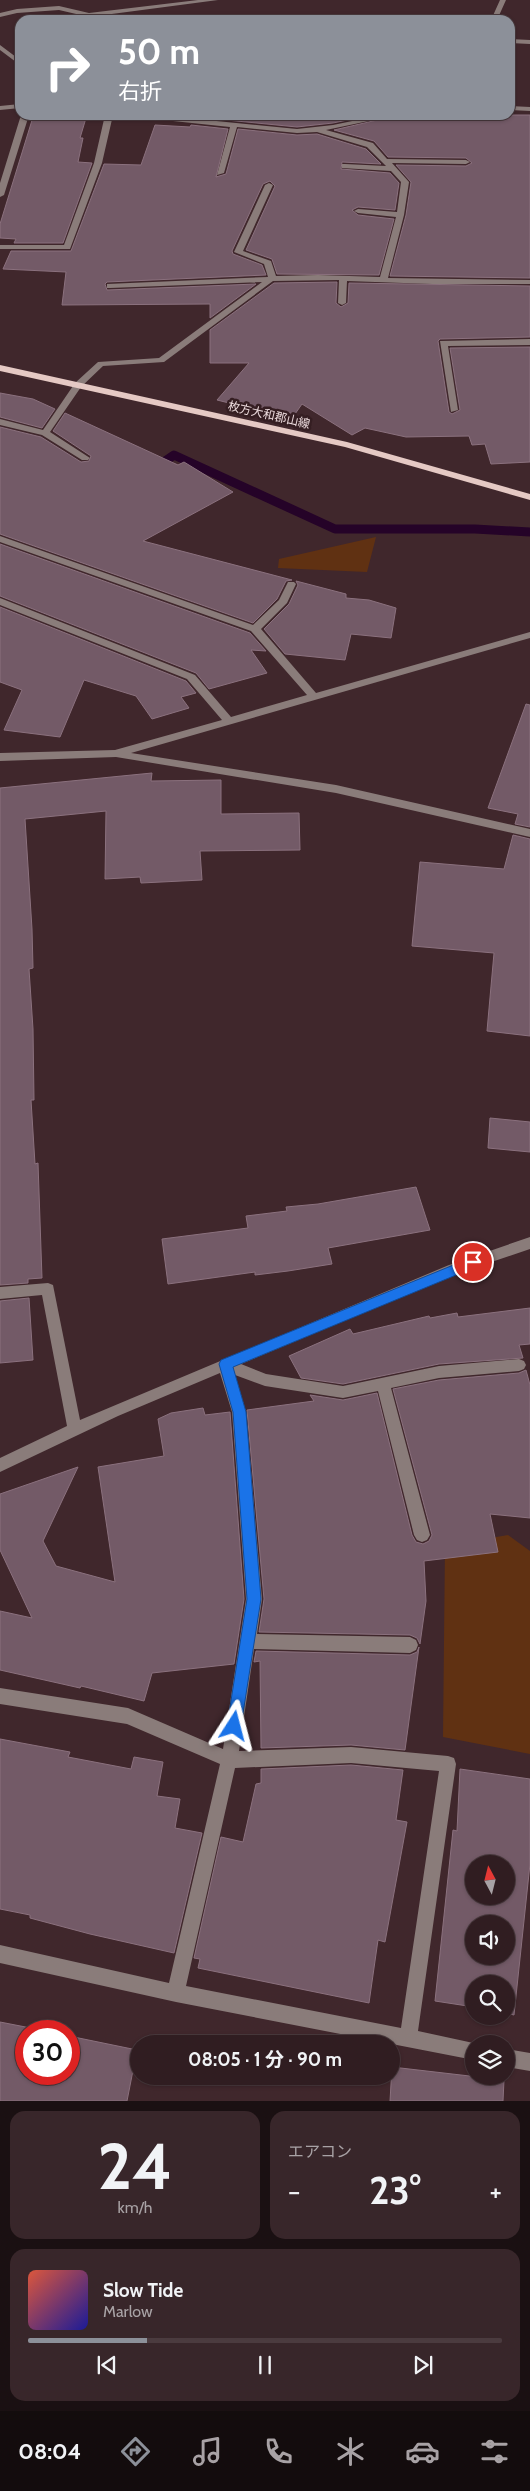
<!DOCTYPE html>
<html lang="ja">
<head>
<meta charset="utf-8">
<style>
  body { margin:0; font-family:Cabin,"Noto Sans JP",sans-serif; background:#38262a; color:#f1f3f6; height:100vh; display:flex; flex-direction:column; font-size:19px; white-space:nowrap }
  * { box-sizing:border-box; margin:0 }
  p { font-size:16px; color:#a8a2a5 }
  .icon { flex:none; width:28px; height:28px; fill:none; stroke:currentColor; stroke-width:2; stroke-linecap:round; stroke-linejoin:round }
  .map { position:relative; height:2101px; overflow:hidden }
  .sheet { display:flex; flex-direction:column; gap:10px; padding:10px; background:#1a1012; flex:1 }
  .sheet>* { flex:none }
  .hud { position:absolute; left:15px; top:15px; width:500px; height:105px; border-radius:15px; box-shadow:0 1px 4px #0004,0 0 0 1px #4b3b3f; background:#8c9099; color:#fff; overflow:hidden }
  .needle { width:32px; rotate:353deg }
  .controls { position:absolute; left:465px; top:1855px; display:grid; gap:10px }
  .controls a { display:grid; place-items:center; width:50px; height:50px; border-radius:50%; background:#301d21; box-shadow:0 1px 4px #0004,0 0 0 1px #4b3b3f; font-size:25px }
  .speed { position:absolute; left:15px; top:2020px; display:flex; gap:10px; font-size:25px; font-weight:700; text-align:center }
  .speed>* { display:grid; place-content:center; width:65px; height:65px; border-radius:50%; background:#301d21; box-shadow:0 1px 4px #0004,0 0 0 1px #4b3b3f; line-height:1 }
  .speed .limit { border:8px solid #d22; background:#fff; color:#111 }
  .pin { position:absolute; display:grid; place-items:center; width:42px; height:42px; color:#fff; margin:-21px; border:2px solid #fff; border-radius:50%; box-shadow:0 1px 5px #0007 }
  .me { position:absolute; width:55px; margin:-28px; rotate:9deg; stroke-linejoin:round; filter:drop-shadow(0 0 4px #0008) }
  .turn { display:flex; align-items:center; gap:18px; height:105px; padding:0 20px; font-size:22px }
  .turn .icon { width:65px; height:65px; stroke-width:2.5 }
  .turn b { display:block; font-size:35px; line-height:42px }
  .big { font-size:38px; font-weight:700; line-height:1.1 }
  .sheet .widget { flex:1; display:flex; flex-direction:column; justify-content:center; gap:8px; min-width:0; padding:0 18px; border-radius:15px; background:#38262a }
  .sheet .dial { align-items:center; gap:0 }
  .dial b { font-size:65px; line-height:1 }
  .song { display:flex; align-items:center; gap:15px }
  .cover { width:60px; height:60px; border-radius:8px; background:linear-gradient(135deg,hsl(10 70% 55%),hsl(240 70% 35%)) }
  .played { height:5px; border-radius:2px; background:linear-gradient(90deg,#8c9099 25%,#4b3b3f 25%) }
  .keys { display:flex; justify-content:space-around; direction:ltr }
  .heat { display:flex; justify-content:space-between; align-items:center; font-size:28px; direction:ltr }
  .sheet .tiles { flex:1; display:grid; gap:10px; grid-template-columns:1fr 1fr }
  .widget:last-child { grid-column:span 2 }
  .trip { position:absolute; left:130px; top:2035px; width:270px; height:50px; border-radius:25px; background:#301d21; box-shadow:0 1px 4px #0004,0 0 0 1px #4b3b3f; font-weight:700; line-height:50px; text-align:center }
  .tab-bar { display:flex; height:80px; justify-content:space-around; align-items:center; background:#130c0d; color:#a8a2a5 }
  .tab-bar .icon { width:35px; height:35px }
  .tab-bar .current { color:#8c9099 }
  .tab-bar b { font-size:22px; color:#f1f3f6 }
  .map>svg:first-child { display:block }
</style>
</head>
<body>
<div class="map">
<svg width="530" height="2101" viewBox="0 0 530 2101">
  <rect width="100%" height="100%" fill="#40272c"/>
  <path fill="#603112" d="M376,537L367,572L278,568L279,559Z
    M508,1535L530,1551V1754L443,1737L445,1546Z"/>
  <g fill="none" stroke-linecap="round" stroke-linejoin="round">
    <path stroke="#250328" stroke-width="9" d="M155,468L174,455L335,529H475L530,532"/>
  </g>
  <path fill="#735a67" stroke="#8b717e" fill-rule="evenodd" d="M197,115L251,118L252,115H372L333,123L297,127L196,117Z
    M399,115H530V278L390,276L406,215L411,182L396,165L466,166L472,163L466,158L388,157L374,141L334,130Z
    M33,117L86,118L80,138H83L78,162L92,163L63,243H14L16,239L0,238V224Z
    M155,125L190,127L191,125L228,129L216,177L226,174L238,129L297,135L317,134L366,149L381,164L342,162L341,169L390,173L399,183L395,210L358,207L352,210L358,215L394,219L379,275L277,274L272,259L246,250L275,186L270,181L263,184L232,251L233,254L262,265L266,275L107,282L105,284L107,290L256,284L210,318V304L62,305L66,272L3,269L11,251H71L104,164L141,165Z
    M337,282L336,303L341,307L348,303L349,283L530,286V337L440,339L438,341L449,412L452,414L460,410L450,348L530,347V462L491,464L485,444L472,445L469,436L406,437L365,428L352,435L302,404L295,414L272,409L269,413L217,400L249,363H210V330L274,283Z
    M0,393L33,399L55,409L42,428L0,417Z
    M65,413L178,465L184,462L233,492L143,541L292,580L286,581L277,599L253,623L0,534V427L41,437L81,462L89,461L91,456L53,431Z
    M0,544L250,633L266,651L251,650L267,673L209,689L196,673L0,596Z
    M296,581L346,594V598L369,600L396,608L391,638L351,634L345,660L285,654L264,629L289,604L298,585Z
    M0,607L186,681L196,693L181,697L189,708L152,719L136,696L84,680L60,737L4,730L22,690L0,682Z
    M526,704L530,705V827L515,824L518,814L488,808Z
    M152,773L151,781L221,780V814L299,813L300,850L200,851L202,880L141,883L140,877L105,879L106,811L25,819L32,929L33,968L29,969L33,1029L34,1100H31L35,1164L38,1163L42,1278L28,1279V1283L0,1285V788Z
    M513,835L530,839V1036L487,1031L494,953L412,946L420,862L504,869Z
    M490,1118L530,1122V1152L488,1148Z
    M416,1187L430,1230L328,1248L332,1264L288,1271L255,1275V1272L168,1284L162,1239L248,1228L246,1216L287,1211L286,1207L318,1204Z
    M29,1298L33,1360L0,1363V1301Z
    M530,1308V1344L519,1345L523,1358L439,1364L343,1384L301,1378L289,1356L350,1329L353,1334L429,1316L430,1318L457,1313L458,1317Z
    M526,1370L530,1385V1518L490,1514L498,1552L424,1561L426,1601L420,1644L417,1638L410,1635L259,1632L264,1599L247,1410L314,1401L310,1395L343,1400L377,1393L412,1535L416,1542L423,1544L429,1541L432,1535L393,1389L439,1380L519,1373Z
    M203,1408L205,1415L230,1412L244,1599L234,1664L152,1673L144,1701L81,1686L80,1688L0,1670V1611L32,1618L0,1550V1494L78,1467L43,1541L56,1566L115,1582L98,1467L164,1456L158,1419L171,1413Z
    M419,1647L405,1750L351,1745L261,1748L260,1661L254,1662L256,1651L410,1655L417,1652Z
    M0,1739L70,1752L68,1757L131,1769L134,1757L163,1762L157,1796L180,1799L175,1828L202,1833L174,1953L90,1934L30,1918V1915L0,1909Z
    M351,1765L403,1770L396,1820L407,1822L385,1942L378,1940L369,2003L198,1968L200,1959L194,1958L221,1837L243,1842L256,1784L261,1783V1769Z
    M460,1769L530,1779V1864L514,2015L506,2013V1984H474V2007L435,2001L453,1830L457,1831ZM474,1864H506V1896H474ZM474,1924H506V1956H474Z
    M0,2022L46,2031H26V2074H69V2036L137,2050L127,2101H0Z
    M392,2067L504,2080L503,2101H390Z"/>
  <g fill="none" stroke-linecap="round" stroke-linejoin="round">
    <path fill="#8a7c7a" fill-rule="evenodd" d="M198,0H218L89,17L59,10L17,13L0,17V13L17,9L59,6L89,13Z
      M500,0H506L497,20H491Z
      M510,39L530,40V44L510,43Z
      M0,45L20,60V65L0,50Z
      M20,104V108L0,110V106Z
      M510,106L530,107V111L510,110Z
      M21,115H29L4,195L0,197V183Z
      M105,115H113L102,163L70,249H0V245H64L94,163Z
      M131,115H157L297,129L333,125L381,115H397L326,130L373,143L387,159L466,160L470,162L466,164L392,163L409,182L404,215L388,278L530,280V284H432L347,281L346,303L342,305L338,303L339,280L273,281L164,362L103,366L81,387L50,432L90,458L88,460H82L42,435L0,425V419L43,430L75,383L98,362L159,358L262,282L110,288H107V284L268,277L264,264L234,252L265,185L269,183L273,185L243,251L271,261L276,276L318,275L380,277L396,217L358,213L354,211L358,209L397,212L401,182L391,171L342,168V164H345L386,166L367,147L317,132L297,133L237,127L224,173L217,175L230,127L135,117Z
      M530,339V345L448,346L458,410L451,412L440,341Z
      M0,536L253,625L279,600L288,582H294L296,584L287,603L261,629L316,693L530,632V638L131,753L336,785L530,829V837L336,793L116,757L0,761V753L115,750L222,720L187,679L0,605V598L195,675L231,717L307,695L251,631L0,542Z
      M530,1237V1249L459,1273L241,1364L266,1374L343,1386L439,1366L519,1359L524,1361L526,1365L524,1369L519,1371L439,1378L391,1388L430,1535L427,1540L422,1542L417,1540L414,1535L378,1391L343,1398L265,1386L235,1375L246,1412L262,1599L257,1634L410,1637L416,1640L418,1645L416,1650L410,1653L254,1649L239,1751L351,1747L448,1756L454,1758L456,1764L418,2031L478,2044H474V2060L176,2002L0,1963V1945L169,1983L220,1764L127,1724L0,1704V1688L128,1708L223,1749L246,1599L232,1412L220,1373L118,1416L0,1472V1458L67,1426L42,1295L0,1299V1287L48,1283L53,1285L80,1420L449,1265ZM351,1763L439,1771L401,2028L186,1986L235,1768Z
      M506,2049L530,2053V2071L506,2067Z"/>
    <path fill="#e5c9c4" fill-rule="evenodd" d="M0,365L347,442L530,494V500L345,447L0,371Z"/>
  </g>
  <path fill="#1a73e8" stroke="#114b97" d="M473,1257L478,1259L479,1262L478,1266L233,1367L246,1412L261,1599L241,1726L239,1731L234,1733L229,1731L227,1726L247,1599L233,1412L219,1364L221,1360Z"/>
  <g text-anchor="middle" stroke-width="5" stroke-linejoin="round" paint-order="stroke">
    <g font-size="12" fill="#ead9db" stroke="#351e22">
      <text transform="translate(269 415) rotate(13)" y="4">枚方大和郡山線</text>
    </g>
  </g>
</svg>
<div class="controls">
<a><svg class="needle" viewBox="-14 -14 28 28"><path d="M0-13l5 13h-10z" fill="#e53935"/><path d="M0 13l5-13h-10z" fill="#a8a2a5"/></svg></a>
<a><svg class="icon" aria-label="sound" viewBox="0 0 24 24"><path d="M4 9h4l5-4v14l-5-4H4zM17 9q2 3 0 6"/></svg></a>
<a><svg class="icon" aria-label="search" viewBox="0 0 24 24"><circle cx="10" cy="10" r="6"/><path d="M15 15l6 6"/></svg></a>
<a><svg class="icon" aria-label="layers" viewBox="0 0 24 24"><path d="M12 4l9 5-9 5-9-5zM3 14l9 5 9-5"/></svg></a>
</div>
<div class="speed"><div class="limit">30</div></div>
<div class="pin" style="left:473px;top:1262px;background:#d93025"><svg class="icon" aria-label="arrive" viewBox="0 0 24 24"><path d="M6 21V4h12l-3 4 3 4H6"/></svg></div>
<svg class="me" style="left:234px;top:1726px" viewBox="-20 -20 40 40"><path d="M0-17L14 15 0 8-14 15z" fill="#1a73e8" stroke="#fff" stroke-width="4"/></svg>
<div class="trip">08:05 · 1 分 · 90 m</div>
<div class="hud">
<div class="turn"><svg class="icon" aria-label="right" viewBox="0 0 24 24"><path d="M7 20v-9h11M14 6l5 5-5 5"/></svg><div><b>50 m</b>右折</div></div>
</div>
</div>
<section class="sheet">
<div class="tiles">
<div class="widget dial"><b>24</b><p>km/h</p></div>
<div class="widget"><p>エアコン</p>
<div class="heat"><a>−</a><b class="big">23°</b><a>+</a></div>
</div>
<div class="widget">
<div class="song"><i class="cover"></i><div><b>Slow Tide</b><p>Marlow</p></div></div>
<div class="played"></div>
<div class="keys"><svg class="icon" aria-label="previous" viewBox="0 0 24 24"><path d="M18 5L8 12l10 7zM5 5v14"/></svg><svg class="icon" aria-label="pause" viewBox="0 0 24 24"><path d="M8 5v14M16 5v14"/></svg><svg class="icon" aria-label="next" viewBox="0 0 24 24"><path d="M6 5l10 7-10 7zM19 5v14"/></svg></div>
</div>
</div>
</section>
<nav class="tab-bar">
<b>08:04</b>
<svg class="icon current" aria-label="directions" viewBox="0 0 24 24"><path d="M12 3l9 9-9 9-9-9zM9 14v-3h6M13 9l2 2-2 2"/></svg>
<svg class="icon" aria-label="music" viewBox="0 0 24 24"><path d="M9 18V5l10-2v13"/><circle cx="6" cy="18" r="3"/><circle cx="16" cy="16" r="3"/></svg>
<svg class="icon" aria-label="phone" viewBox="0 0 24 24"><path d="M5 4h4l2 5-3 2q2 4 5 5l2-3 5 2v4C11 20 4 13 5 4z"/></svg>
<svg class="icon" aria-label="climate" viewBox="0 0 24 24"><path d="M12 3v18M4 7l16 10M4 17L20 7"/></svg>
<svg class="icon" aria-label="car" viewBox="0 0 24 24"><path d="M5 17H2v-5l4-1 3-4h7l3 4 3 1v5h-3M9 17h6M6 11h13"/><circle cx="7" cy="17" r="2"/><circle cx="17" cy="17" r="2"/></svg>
<svg class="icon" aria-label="filters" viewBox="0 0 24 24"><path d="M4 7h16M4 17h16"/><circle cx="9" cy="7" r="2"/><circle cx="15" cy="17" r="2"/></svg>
</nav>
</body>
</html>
